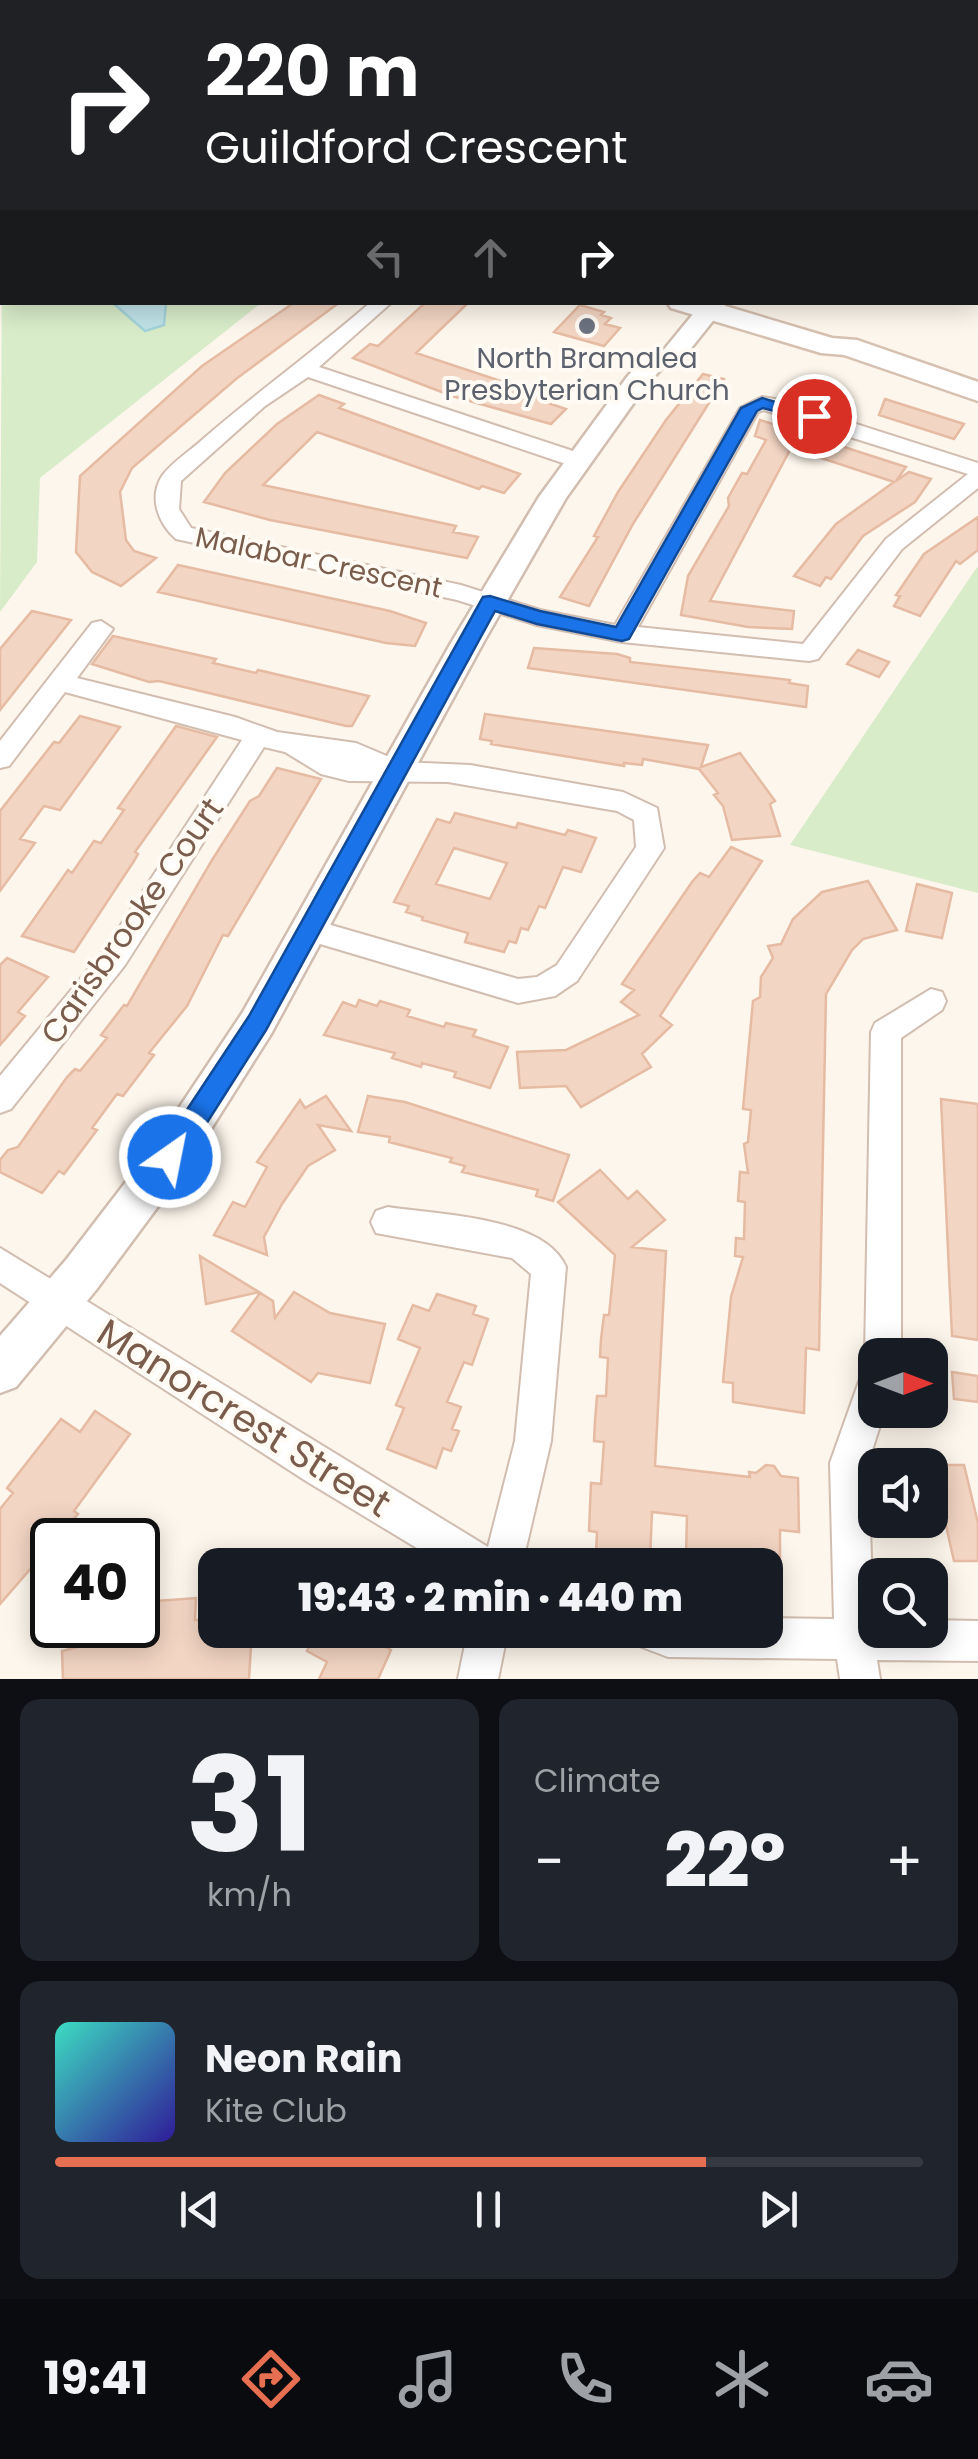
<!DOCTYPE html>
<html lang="en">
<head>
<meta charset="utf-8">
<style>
  body { margin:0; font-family:Poppins,sans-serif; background:#20242c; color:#f1f3f6; height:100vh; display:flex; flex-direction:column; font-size:38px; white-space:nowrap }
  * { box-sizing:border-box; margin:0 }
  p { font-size:32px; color:#9ea1a6 }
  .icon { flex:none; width:55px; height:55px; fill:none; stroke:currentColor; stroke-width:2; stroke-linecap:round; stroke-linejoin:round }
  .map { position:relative; height:1679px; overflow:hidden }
  .details { display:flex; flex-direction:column; gap:20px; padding:20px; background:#0d0f14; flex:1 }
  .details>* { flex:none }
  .guide { position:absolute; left:0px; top:0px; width:980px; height:305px; box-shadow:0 5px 25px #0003; background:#202124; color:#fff; overflow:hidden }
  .needle { width:65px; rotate:90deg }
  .fabs { position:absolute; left:858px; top:1338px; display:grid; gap:20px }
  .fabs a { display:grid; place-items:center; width:90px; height:90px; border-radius:20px; background:#171b24; box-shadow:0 5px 25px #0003; font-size:50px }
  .speed { position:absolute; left:30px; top:1518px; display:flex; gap:20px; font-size:50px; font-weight:700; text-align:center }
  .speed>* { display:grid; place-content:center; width:130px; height:130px; border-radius:50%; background:#171b24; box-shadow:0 5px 25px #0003; line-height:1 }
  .speed .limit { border:5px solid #111; border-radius:15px; background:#fff; color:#111 }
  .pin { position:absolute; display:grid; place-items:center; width:85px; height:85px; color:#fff; margin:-42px; border:5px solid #fff; border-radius:50%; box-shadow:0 2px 10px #0007 }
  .me { position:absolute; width:110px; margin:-55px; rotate:33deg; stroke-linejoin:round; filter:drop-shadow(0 0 8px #0008) }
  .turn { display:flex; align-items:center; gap:35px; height:210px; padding:0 40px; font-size:45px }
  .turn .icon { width:130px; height:130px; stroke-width:2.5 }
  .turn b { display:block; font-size:70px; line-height:85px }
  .lanes { display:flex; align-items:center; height:95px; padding:0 40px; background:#0003; justify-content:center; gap:50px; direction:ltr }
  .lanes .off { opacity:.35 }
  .big { font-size:75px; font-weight:800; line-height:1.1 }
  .details .card { flex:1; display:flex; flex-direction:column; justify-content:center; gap:15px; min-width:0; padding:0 35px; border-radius:20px; background:#20242c }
  .details .dial { align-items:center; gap:0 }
  .dial b { font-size:130px; line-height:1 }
  .song { display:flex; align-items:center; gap:30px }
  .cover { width:120px; height:120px; border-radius:15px; background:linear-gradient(135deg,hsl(170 70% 55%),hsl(250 70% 35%)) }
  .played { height:10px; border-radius:5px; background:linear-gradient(90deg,#e76f51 75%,#363941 75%) }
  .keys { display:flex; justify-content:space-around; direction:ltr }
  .heat { display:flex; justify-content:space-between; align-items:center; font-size:55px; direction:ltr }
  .details .tiles { flex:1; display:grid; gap:20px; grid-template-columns:1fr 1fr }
  .card:last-child { grid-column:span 2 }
  .trip { position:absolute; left:198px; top:1548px; width:585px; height:100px; border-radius:20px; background:#171b24; box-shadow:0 5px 25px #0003; font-weight:800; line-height:100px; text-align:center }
  .dock { display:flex; height:160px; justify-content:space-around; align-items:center; background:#090b0e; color:#9ea1a6 }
  .dock .icon { width:70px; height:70px }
  .dock .active { color:#e76f51 }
  .dock b { font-size:45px; color:#f1f3f6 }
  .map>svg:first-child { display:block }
</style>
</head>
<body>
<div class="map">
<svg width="978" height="1679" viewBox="0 0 978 1679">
  <rect width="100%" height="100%" fill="#fdf6ec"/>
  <path fill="#d8ecc9" d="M2,263V302L261,303L40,478L37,562L0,612Z
    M978,567V893L790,845L975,570Z"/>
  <path fill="#bfe3e8" stroke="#a5d3da" stroke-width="2.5" d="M113,303H166L164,325L145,331Z"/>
  <path fill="#f3d5c3" stroke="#e6bba3" stroke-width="2.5" fill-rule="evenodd" d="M295,302H340L236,379L132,468L120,492L126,540L134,551L156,558L121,586L92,572L76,552L80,476L202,366Z
    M426,302H469L416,353L531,391L548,399L545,402L566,409L551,424L452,396L353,358L370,344L378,346Z
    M580,305L604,312L601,315L611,318L605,324L620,328L604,346L554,332Z
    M703,374L724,379L633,524L589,606L560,597L598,537L594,536L618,492L666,420Z
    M319,395L344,404L339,408L520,474L504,493L482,486L479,489L317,432L263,485L456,526L453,532L478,537L467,558L270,520L204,502L225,473L277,424Z
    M885,399L964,424L954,439L879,415Z
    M760,420L906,467L896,481L909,472L931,479L915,502L863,536L831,579L826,577L820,586L794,576L836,524L894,482L791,448L710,601L794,611L792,629L748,627L681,615L688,576L729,506L728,498L742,473L747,474L766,440L755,436Z
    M978,517V550L960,564L956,561L920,616L894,606L900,596L896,595L924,554Z
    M178,565L390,611L426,623L415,646L386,643L158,592Z
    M32,611L71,620L0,710V649Z
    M113,636L216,659L213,663L256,673L258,670L369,696L352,726H346L159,681L149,682L92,664Z
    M534,648L617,654L630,658V662L790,680L789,683L808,686L806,707L528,668Z
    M858,650L889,662L879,677L847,664Z
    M485,714L708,745L701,767L740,753L775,801L770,804L780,836L732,840L723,806L714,795L718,793L699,769L643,759L642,765L624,763V766L491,744L492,741L480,739Z
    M80,716L120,727L60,810L44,806L20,839L35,843L0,891V811L54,742L59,743Z
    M176,726L217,737L135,852L138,854L134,861L74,952L22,936L68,870L72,873L94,841L101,843L124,810L118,808Z
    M277,768L321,779L228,936L223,935L187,1006L149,1053L154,1055L123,1096L117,1094L92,1128L97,1130L64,1174L59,1171L42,1193L0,1172V1160L8,1150L18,1147L67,1077L75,1069L80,1071L107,1038L101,1035L124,1005L127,1006L212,860L250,801L259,796Z
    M455,813L516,828L518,823L565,835L568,830L596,838L581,872L563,867L545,908L539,906L528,930L521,928L516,943L509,941L504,952L465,942L468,933L422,920L423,917L406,912L409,906L394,902L437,819L450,823ZM454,848L507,863L490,899L436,884Z
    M731,847L762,861L660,1016L672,1025L642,1054L651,1067L581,1107L566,1086L520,1088L517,1052L566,1050L639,1015L621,1002L634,990L622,984L692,882L700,873L709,877Z
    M868,881L897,930L863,939L852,950L826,994L819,1350L806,1348L804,1413L733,1402V1383L723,1382L731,1297L743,1257L735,1256L736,1238L744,1239L745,1202L738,1201L740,1172L748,1173L744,1144L748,1142L751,1110L743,1109L753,1001L760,997L761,977L773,958L768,946L781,944L793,919L822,892Z
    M917,884L952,893L942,938L906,931Z
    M7,958L48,977L18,1012L25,1016L0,1045V965Z
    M359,1000L377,1006L380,1001L410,1010L407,1016L444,1027L446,1023L476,1030L473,1036L508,1047L490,1088L454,1077L456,1072L422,1063L421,1067L392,1058L395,1053L324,1035L343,1002L356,1007Z
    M326,1096L351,1131L318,1125L335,1150L308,1166L282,1204L264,1237L267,1255L214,1235L233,1202L245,1207L267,1167L257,1162L300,1100L305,1108Z
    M368,1096L405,1102L569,1155L553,1201L536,1196L538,1190L462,1172L465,1166L450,1162L452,1158L389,1142L390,1137L358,1132Z
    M941,1099L978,1104V1340L952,1336Z
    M600,1170L628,1199L637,1191L665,1220L632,1247L666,1251L655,1466L750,1477L749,1472L756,1473L766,1465L774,1466L781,1476L798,1478L799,1532L780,1530V1561L717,1553V1559L686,1555L687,1516L652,1512L650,1560L596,1554L597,1532L589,1531L591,1483L601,1484L604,1442L594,1441L595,1421L597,1396H606L608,1358L600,1357L601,1339L604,1315H609L615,1255L558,1202Z
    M200,1256L259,1292L206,1304Z
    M294,1292L330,1313L385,1324L370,1383L318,1373L311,1382L232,1331L260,1293L273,1301L275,1318Z
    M437,1294L476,1306L473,1314L488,1319L472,1365L464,1362L447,1402L461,1407L452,1429L459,1431L451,1451L443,1448L436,1468L387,1449L404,1408L396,1405L420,1348L398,1339L413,1305L429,1311Z
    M952,1372L978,1376V1402L954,1399Z
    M95,1411L130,1434L74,1511L78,1514L0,1604V1509L13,1493L7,1488L61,1419L80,1432Z
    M930,1465H964L978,1523V1561H954L941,1504L930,1505Z
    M196,1598L195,1620L215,1619V1630H252L249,1679H63L62,1651L140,1631L143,1602Z
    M317,1630H373L369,1638L391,1650L378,1679H319L327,1662L307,1651Z"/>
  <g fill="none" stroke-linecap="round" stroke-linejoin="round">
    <g stroke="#d1beb0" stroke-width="4">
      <path id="minor" d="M580,0H603L604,2H582Z
        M2,88V98L0,99V89Z
        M371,302H392L319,367L585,455L588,460L585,465H569L308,377L265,406L181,481L179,509L191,528L461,585L540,610L615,625L740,408L762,397L781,400L978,463V488L902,549L818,659L809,661L622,642L537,625L457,600L176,539C159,524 148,498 162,476C171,463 190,451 202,440C257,392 316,350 371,302ZM764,410L968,474L886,539L803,644L638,627L758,412Z
        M101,621L113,629L77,678L235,717L277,732L356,743L401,762L470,765L623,792L657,808L664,848L577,981L555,996L518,1003L300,938L296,930L300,922L310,919L518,979L537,977L557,965L636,847L634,820L617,811L448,782L349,781L321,774L285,752L264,747L125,965L11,1109L0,1113V1076L105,949L242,740L65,692L9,766L0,768V741L92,623Z
        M931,989L942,992L946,1001L942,1010L901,1038V1355H875V1410H885L868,1463L873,1620L875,1630H930V1620L978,1621V1661L877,1660L880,1679H840L837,1659L668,1657L634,1644L628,1630H765V1618L834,1619L830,1463L862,1373L874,1369L865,1355L871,1032L875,1023Z
        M388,1207C437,1215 544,1216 566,1267L551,1441L522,1565H445L306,1481L0,1283V1248L488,1547L515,1441L531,1274L512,1258L376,1233L371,1222L376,1211Z
        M468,1630H508L498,1679H458Z"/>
    </g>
    <g stroke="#d1beb0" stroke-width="5">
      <path id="tertiary" d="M703,302H728L680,362L662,368L645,387L566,498L483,643L271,1034L185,1170L96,1290L16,1387L0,1393V1336L66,1260L155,1144L243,1012L451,643L539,497L627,377L644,358L662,352Z"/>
    </g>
    <g stroke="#d6c0b0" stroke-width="5">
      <path id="secondary" d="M0,101L2,102V116H0Z
        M667,302H712L832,338L857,340L978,382V401L844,355L821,353L671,308Z"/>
    </g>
    <use href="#minor" fill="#fff" fill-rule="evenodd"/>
    <use href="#tertiary" fill="#fff" fill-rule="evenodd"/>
    <use href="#secondary" fill="#fff" fill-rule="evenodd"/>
  </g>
  <path fill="#1a73e8" stroke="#114b97" stroke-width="2.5" d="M762,398L822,416L814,422L763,408L757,411L629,639L622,641L537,624L495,611L266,1030L180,1165L170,1169L161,1165L157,1157L161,1149L249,1016L483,597L490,596L540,611L616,627L741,408Z"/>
  <circle fill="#6b7280" stroke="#fffaf3" stroke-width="4" cx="587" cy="326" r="10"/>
  <g text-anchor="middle" stroke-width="8" stroke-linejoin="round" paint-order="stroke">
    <g font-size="28" fill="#5b616d" stroke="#fffaf3">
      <text x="587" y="368">North Bramalea<tspan x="587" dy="32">Presbyterian Church</tspan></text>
    </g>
    <g font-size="28" fill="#7a5c4d" stroke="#fffaf3">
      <text transform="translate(319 562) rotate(12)" y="10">Malabar Crescent</text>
    </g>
    <g font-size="32" fill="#7a5c4d" stroke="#fffaf3">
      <text transform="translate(132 921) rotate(-55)" y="11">Carisbrooke Court</text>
    </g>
    <g font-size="38" fill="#7a5c4d" stroke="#fffaf3">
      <text transform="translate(244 1418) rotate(32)" y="13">Manorcrest Street</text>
    </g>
  </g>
</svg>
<div class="fabs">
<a><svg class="needle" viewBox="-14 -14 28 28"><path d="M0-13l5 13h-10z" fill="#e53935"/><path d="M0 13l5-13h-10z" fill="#9ea1a6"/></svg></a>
<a><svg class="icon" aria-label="sound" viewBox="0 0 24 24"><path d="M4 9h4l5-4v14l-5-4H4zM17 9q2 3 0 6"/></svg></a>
<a><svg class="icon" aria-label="search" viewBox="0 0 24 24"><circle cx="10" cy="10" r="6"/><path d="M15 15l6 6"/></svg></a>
</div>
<div class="speed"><div class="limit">40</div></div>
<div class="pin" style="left:814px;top:416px;background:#d93025"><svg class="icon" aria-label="arrive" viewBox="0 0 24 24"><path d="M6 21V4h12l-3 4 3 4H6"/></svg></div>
<svg class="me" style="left:170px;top:1157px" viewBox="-20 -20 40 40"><circle r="17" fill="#1a73e8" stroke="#fff" stroke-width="3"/><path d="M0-11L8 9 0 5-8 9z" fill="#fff"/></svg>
<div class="trip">19:43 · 2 min · 440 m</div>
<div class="guide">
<div class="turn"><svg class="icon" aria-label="right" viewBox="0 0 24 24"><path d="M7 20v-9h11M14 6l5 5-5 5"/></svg><div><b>220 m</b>Guildford Crescent</div></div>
<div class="lanes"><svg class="icon off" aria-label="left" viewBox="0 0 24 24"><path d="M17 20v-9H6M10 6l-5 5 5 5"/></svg><svg class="icon off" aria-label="ahead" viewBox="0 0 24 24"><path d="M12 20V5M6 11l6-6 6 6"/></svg><svg class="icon" aria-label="right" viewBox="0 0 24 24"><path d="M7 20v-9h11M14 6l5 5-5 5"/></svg></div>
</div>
</div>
<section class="details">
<div class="tiles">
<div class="card dial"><b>31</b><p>km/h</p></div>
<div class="card"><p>Climate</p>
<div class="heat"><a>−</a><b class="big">22°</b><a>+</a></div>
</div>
<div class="card">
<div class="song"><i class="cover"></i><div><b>Neon Rain</b><p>Kite Club</p></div></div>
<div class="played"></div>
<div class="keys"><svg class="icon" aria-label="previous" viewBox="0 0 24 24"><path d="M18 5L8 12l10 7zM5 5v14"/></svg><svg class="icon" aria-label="pause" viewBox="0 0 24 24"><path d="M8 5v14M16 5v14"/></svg><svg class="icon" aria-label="next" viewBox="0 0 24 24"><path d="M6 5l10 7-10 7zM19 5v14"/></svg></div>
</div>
</div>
</section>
<nav class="dock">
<b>19:41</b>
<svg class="icon active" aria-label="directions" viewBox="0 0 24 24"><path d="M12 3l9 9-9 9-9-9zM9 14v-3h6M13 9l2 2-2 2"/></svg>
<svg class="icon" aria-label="music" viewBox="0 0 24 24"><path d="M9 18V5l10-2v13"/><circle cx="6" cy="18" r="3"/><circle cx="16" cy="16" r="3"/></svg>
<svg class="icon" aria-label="phone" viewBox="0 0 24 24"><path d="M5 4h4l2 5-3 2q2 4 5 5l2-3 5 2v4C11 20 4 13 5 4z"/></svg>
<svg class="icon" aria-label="climate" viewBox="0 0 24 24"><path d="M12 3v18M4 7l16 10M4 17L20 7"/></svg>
<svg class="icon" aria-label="car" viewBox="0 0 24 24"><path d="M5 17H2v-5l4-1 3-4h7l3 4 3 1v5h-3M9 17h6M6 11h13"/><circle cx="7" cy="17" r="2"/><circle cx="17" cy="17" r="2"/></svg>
</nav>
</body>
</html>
